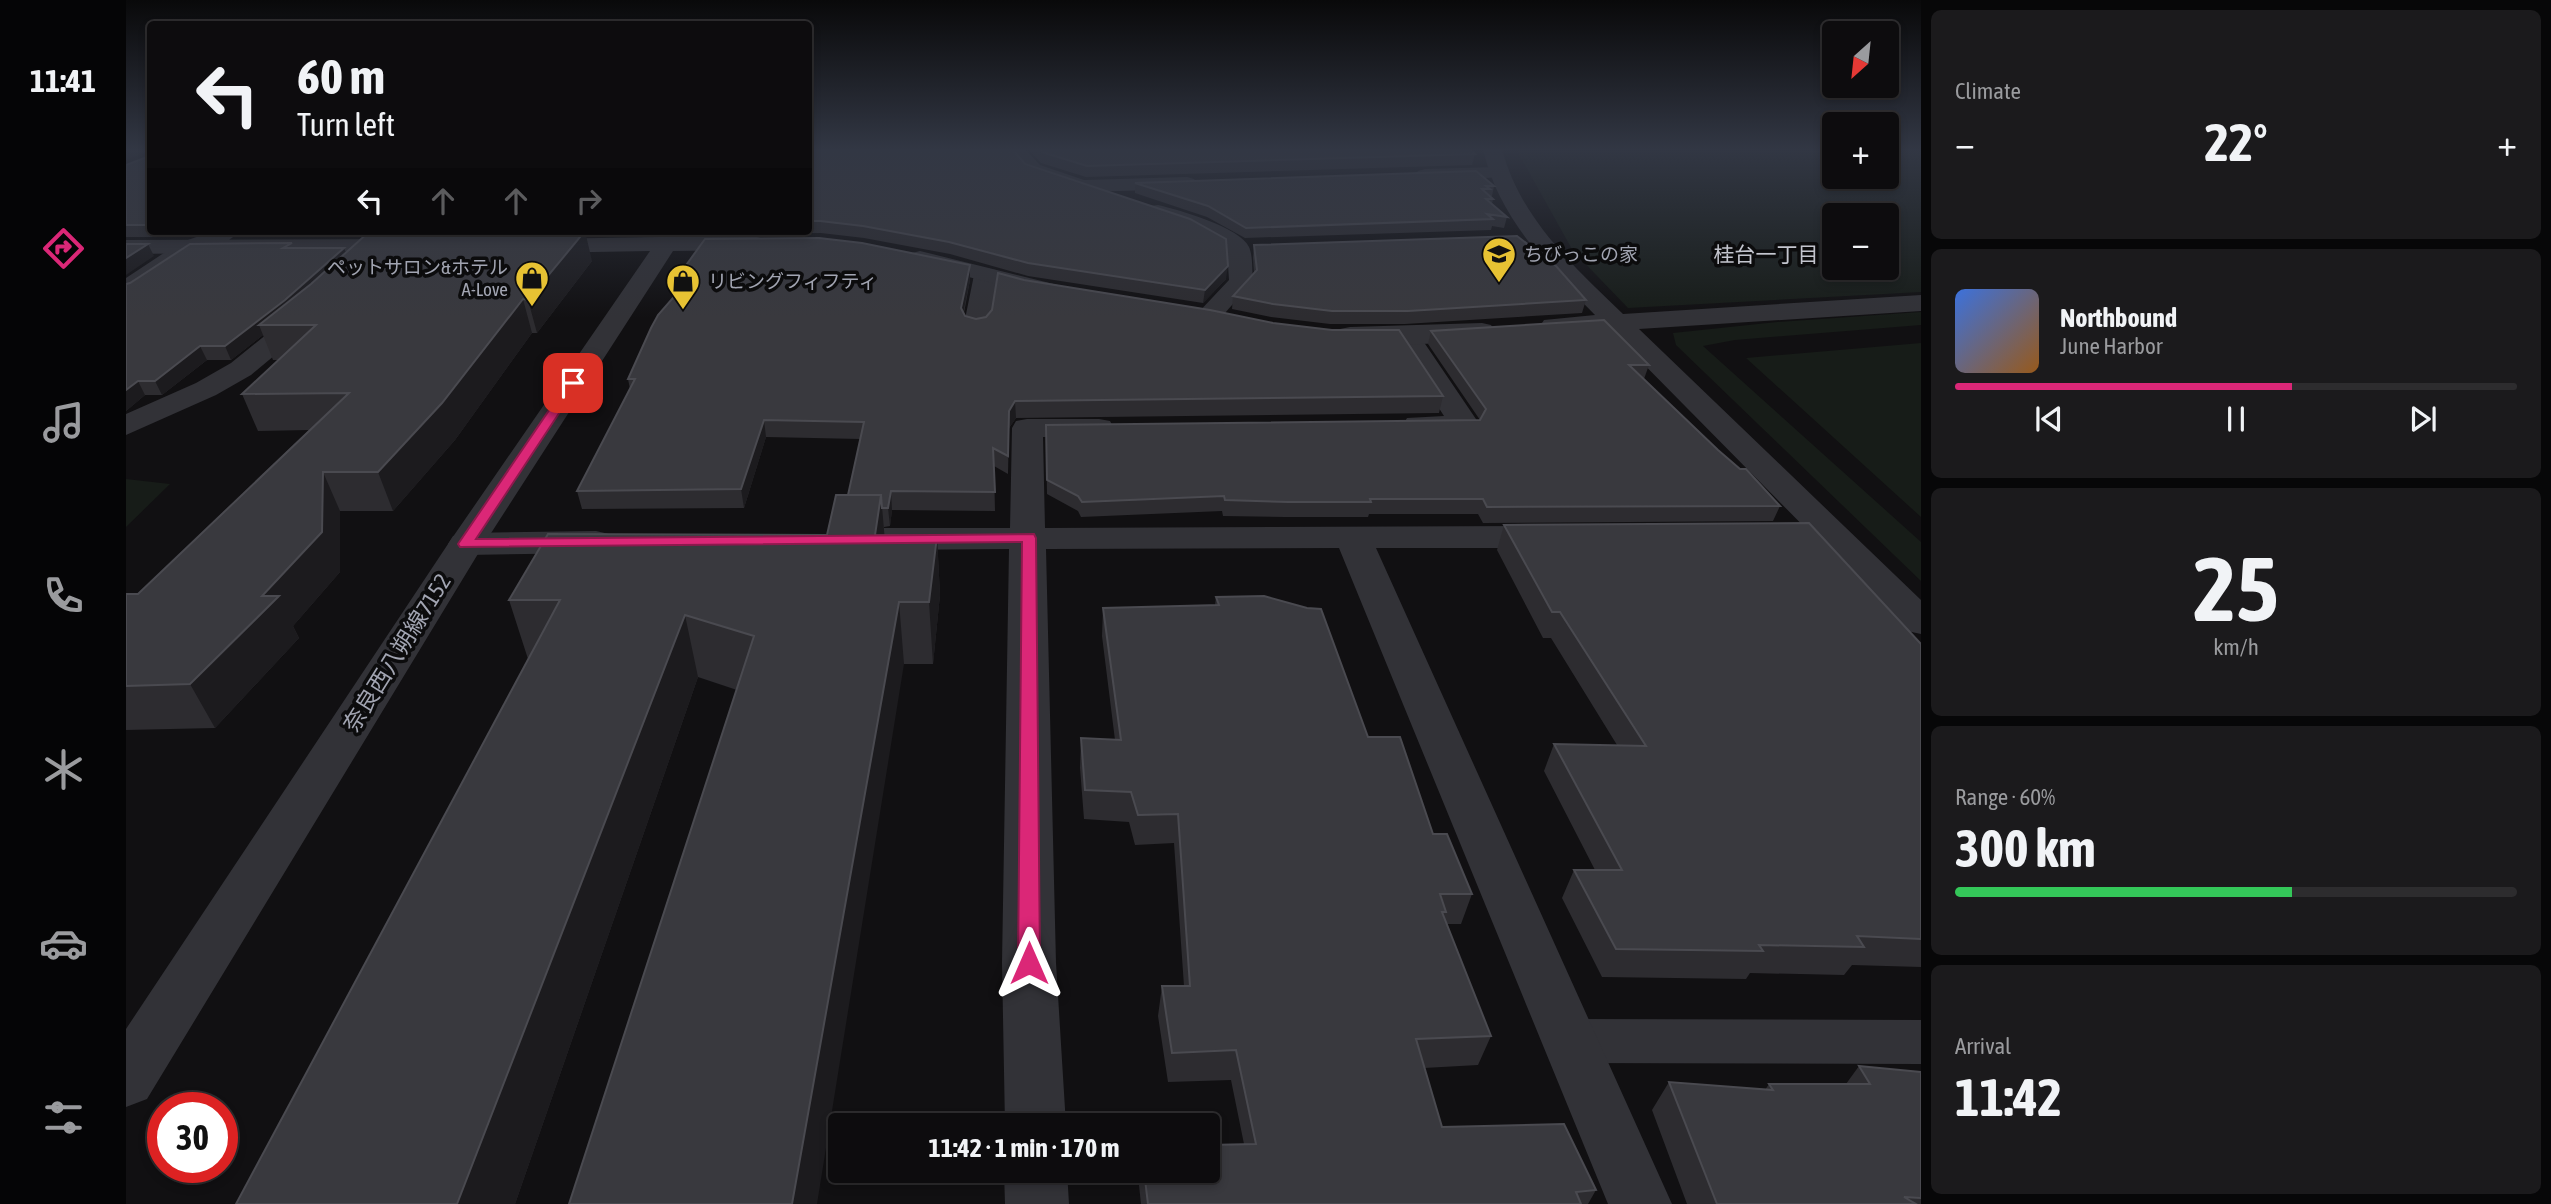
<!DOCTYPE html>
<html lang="en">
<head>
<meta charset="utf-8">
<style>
  body { margin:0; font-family:"Asap Condensed","Noto Sans JP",sans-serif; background:#1b1a1c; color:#f1f3f6; height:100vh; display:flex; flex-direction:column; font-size:26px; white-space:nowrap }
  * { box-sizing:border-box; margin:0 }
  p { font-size:23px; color:#9a9b9e }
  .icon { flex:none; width:38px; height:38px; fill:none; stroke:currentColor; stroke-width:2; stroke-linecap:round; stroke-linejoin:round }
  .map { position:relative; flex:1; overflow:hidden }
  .details { display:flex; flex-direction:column; gap:10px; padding:10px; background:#070708; width:630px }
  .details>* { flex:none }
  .hud { position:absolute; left:21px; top:21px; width:665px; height:214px; border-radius:7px; box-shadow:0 4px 10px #0003,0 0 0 2px #2d2c2e; background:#0d0c0e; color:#f1f3f6; overflow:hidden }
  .needle { width:46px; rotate:207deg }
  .tools { position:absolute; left:1696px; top:21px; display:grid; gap:14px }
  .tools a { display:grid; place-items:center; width:77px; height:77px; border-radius:7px; background:#0d0c0e; box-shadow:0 4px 10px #0003,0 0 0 2px #2d2c2e; font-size:35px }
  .speed { position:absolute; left:21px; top:1092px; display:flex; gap:14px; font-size:35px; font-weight:700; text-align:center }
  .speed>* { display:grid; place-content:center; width:91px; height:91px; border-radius:50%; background:#0d0c0e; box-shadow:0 4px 10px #0003,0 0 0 2px #2d2c2e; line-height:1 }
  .speed .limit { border:10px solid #d22; background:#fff; color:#111 }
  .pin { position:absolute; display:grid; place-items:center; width:60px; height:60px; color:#fff; margin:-30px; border-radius:14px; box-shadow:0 4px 10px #0006 }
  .me { position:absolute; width:77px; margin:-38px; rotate:0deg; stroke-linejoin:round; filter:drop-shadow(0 0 5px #0008) }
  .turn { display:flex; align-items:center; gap:24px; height:147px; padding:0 35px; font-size:32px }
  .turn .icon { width:91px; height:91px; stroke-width:2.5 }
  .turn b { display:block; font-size:49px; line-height:60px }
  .lanes { display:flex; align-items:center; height:66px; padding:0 35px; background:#0003; justify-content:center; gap:35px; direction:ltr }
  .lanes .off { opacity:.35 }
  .big { font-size:52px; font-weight:700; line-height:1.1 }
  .details .tile { flex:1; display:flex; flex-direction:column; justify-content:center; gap:10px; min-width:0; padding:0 24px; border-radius:10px; background:#1b1a1c }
  .details .dial { align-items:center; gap:0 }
  .dial b { font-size:91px; line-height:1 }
  .song { display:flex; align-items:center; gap:21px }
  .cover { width:84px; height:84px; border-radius:10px; background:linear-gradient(135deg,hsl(220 70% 55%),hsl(30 70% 35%)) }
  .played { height:7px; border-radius:4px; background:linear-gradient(90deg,#db2777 60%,#2d2c2e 60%) }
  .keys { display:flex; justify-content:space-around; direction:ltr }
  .heat { display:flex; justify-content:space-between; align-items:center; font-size:38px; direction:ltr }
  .charge { height:10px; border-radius:5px; background:linear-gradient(90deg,#34c759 60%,#2d2c2e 0) }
  .trip { position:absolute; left:702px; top:1113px; width:392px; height:70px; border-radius:7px; background:#0d0c0e; box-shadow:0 4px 10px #0003,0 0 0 2px #2d2c2e; font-weight:700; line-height:70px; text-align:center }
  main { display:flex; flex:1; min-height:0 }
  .tabs { display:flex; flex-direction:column; width:126px; justify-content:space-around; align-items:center; background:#050506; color:#9a9b9e }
  .tabs .icon { width:49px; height:49px }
  .tabs .active { color:#db2777 }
  .tabs b { font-size:32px; color:#f1f3f6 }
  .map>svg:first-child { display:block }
</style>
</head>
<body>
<main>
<nav class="tabs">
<b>11:41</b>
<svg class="icon active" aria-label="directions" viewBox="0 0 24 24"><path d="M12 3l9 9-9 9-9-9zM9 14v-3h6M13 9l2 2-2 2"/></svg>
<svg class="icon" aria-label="music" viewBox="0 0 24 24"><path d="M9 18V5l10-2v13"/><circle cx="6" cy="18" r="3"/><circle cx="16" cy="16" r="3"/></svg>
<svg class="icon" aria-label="phone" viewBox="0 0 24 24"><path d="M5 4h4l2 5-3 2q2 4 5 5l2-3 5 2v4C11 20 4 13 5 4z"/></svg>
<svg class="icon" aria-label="climate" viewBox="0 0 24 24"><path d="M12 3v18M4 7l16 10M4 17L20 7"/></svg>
<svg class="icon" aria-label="car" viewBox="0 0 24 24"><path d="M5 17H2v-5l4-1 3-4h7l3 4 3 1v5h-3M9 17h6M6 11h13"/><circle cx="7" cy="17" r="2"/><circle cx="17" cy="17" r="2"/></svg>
<svg class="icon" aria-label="filters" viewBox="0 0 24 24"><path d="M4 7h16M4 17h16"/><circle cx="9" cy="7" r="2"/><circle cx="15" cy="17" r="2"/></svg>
</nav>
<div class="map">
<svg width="1795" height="1204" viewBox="0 0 1795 1204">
  <rect width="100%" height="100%" fill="#111012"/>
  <path fill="#171c18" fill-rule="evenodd" d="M1390,149H1708V177H1760L1761,150L1795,153V292L1502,308L1447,251ZM1760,215V268H1708V215Z
    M1795,312V325L1609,340L1577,346L1795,542V581L1550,345L1547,333L1651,322Z
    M1795,343V517L1620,358Z
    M0,479L44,484L0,527Z"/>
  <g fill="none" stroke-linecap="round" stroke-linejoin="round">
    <path fill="#323237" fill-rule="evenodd" d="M1443,1019L1795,1020V1064L1443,1063L1425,1057L1418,1041L1425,1025Z"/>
    <path fill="#323237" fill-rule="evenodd" d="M879,149H899L914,165L958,180L1061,177L1068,179L1071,183L1068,187L1061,189L958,192L900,173Z
      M1371,167L1378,169L1381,173L1378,177L1299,181L1292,179L1289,175L1292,171L1299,169Z
      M1032,205C1053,210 1114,227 1123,247C1127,256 1126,271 1127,281L1092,321L1083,323L1074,321L1070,315L1103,280L1101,250L1076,235L1024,216L1021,211L1024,206Z
      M88,231H115L95,246L69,253L9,294L0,296V278L53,243Z
      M860,268L869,270L872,275L864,324L860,330L851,332L842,330L838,324L848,275L851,270Z
      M182,306L191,308L195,314L191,320L125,375L90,395L0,435V414L70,383L105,363L173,308Z
      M1279,327L1289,329L1354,425L1350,432C1329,437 1302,437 1281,432L1277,425L1281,418L1318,416L1266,335L1269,329Z
      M901,419H973L984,421L988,428L984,435L973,437H917L919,528L1429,526L1442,529L1447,537L1442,545L1429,548H1250L1546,1204H1482L1213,548L920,549L930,963L940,1125H879L876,963L883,549L757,550L744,547L739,539L744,531L757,528H884L886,428L890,421Z
      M470,531L483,534L488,542L483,550L470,553L340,555L327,552L322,544L327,536L340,533Z
      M878,1171H941L943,1204H879Z"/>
    <path fill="#323237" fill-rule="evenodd" d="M1357,149H1376C1394,218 1447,266 1497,314L1795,295V311L1513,329L1795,600V634L1781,631L1484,330L1427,334L1418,332L1414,326L1418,320L1469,315C1422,267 1372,217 1357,149Z
      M538,231H560L556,237L627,236L635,238L638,243L635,248L627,250L547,251L358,544L21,1099L0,1107V1029L322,544L524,251L411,253L403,251L399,246L403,241L411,239L533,237Z
      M280,239L288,241L292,246L288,251L0,254V240Z
      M794,251L932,285L935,290L932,295L923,297L786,263L782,258L786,253Z
      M1356,323L1365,325L1369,331L1365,337C1337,344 1243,348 1214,341L1211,335L1214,329L1224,327Z"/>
  </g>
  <path fill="#2d2c30" d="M24,149V231H80L62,237H0V165L21,157Z
    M682,149L899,164L1100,279L1077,303L902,276L824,254L738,238L695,233L596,234L595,231H682Z
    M902,149H1343L1349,154L1346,165L960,177L915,163Z
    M1009,183L1368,186L1366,196H1364L1367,199L1366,204L1381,217L1378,228L1366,226L1365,230L1119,238L1081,217L1009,193Z
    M109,231H216L206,236L112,237Z
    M1128,245L1460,300L1456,313L1279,324H1204L1145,317L1106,309L1107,296L1128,273L1127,258Z
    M168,248L220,252L466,261L411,333H406L329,440L267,511H214V572L167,626L173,638L89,728L0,730V594H12L183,430L132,431L116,394L153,360H147L137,335L105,360H81L36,395H19L0,411V284Z
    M844,265V280L838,313L839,316L850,319L1317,396L1313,413L890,418L883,428L882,474L868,466L869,511L766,510L764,526L758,527V535L811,536L814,595L807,664H778L611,690L572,677L389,1204H110L402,659L383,600L701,535L722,495L734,439L640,437L618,508L456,509L451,491L504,389L502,379L555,289L553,275Z
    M1305,331L1523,365L1518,379L1592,450L1654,506L1647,521L1357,523L1352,514H1243L1242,517H1159L1097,516L1096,511L955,517L952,511L921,494L920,440L1354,420L1302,344Z
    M1378,525L1795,644V967L1726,965L1718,975L1624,973L1620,979L1476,977L1436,898L1448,870H1469L1418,771L1428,744L1491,745L1425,638H1417L1371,550Z
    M1090,597L1242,737L1307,834L1346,894L1335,924H1321L1365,1036L1352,1065L1298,1068L1316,1127L1470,1190L1462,1204H1015L1012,1176L1013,1171H1082L1118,1144L1105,1080L1042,1082L1032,1016L1036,986H1058L1048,843L1009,845L1003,822L958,819L954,768L955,738L989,740L976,636L977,608L1089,605Z
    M1733,1066L1795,1072V1204H1561L1526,1110L1543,1082L1639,1090L1643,1084H1720Z"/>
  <path fill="#1c1b1e" d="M0,149H23V151L0,160Z
    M60,231H80L62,237Z
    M204,231H216L206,236Z
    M459,231L466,261L411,333L402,300Z
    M22,244L28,256L0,275V258Z
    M218,248L223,260L133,325L137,335L105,360L99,346Z
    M844,265V280L835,323V308Z
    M1102,266L1100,279L1077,303L1079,290Z
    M397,299L406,333L329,440L267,511L252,472Z
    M74,346L81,360L36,395L29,381Z
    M12,381L19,395L0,411V390Z
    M889,401L890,418L883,428L882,474L883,411Z
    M638,420L640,437L618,508L615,489Z
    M197,472L214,511V572L167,626L173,638L89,728L64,684L136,596Z
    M765,491L766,510L764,526L762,508Z
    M755,495L760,553L749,535Z
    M811,536L814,595L807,664L803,602Z
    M773,602L778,664L691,1204H666Z
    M559,615L572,677L389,1204H331Z"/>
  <path fill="#39393e" stroke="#4a4a50" stroke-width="2" d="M22,149H24V225H0V165L21,157Z
    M682,149H886L899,164L1064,219L1100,239L1102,266L1079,290L902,263L823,242L737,226L694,221H682Z
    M913,149H1343L1349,154L961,166L916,152Z
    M1350,171L1368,186H1360L1364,189H1356L1367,199H1360L1381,217L1361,214L1367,219L1120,228L1082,206L1009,183Z
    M244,231H459L402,300L397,299L316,403L252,472H197L196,532L136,596H153L64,684L0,686V594H12L223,393L116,394L190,325H133L185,284Z
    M1391,236L1430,266L1460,300L1282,311H1206L1147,304L1107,296L1131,270L1128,245Z
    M693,238L736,243L844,265L835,308L839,316L850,319L860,317L866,310L872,273L898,280L1084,310L1147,323L1206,330H1273L1317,396L889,401L883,411L882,456L867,448L869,492L765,491L762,508H756L755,495H722L738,422L638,420L615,489L451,491L509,379H502L525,328L532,315L567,275H553L579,239Z
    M166,243L157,248H218L159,300L99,346H74L29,381H12L0,390V284L4,283L64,244Z
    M0,244H22L0,258Z
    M1478,320L1523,365H1503L1592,450L1614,469H1620L1654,506L1361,507L1357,499H1244L1245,502H1162L1099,500L1098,496L956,502L952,496L921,480L920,425L1354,420L1360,409L1305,331Z
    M710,495H755L749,535L811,536L803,602H773L666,1204H443L628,636L559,615L331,1204H110L434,600H383L422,534L701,535Z
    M1683,523L1795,644V939L1731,936L1738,947L1633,945L1637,951L1490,949L1448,870H1496L1428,744L1520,746L1434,612H1426L1378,525Z
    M1138,596L1181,608L1195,609L1242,737H1274L1307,834H1321L1346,894H1314L1320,912H1316L1365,1036L1290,1039L1316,1127L1438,1124L1470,1190L1450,1192L1455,1204H1022L1018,1171H1082V1145L1130,1144L1110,1050L1046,1053L1036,986H1064L1052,814L1012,815L1005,792L959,790L955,738L995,740L977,608L1093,605L1090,597Z
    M1733,1066L1795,1072V1198L1778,1197L1790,1204H1591L1543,1082L1647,1090L1643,1084H1744Z"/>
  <linearGradient id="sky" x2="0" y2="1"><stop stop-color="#09090a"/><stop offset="0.47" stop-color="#323744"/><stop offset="1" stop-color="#323744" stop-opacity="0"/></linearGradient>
  <rect width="1795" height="318" fill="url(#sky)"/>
  <path fill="#db2777" stroke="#8e194d" stroke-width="2" d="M447,380L453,383L350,539L908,534L910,538L914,963L911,970L903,972L895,970L892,963L896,542L334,547L332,544L443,381Z"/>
  <defs>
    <g id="school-pin" transform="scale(1.75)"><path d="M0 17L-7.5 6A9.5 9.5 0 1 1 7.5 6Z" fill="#e7c233" stroke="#0c0c0d"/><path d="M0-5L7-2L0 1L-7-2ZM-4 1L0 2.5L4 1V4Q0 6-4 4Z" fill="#111"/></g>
    <g id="shop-pin" transform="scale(1.75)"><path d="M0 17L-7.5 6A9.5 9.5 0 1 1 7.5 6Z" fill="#e7c233" stroke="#0c0c0d"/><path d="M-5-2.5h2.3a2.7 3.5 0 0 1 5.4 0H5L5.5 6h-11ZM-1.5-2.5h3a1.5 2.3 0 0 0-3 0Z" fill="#111"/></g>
  </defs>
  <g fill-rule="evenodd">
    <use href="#school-pin" x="1373" y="254"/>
    <use href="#shop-pin" x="406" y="278"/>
    <use href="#shop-pin" x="557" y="281"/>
  </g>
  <g text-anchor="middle" stroke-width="7" stroke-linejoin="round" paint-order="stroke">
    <g font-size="19" fill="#a2a5b2" stroke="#0c0c0d" text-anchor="start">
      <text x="1398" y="261">ちびっこの家</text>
      <text x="382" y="274" text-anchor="end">ペットサロン&amp;ホテル<tspan x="382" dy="22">A-Love</tspan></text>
      <text x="582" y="288">リビングフィフティ</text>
    </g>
    <g font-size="21" fill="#c3c5ce" stroke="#0c0c0d">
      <text x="1640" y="262">桂台一丁目</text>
    </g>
    <g font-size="23" fill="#a2a5b2" stroke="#0c0c0d">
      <text transform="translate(271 653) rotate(-58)" y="8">奈良西八朔線7152</text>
    </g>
  </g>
</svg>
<div class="tools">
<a><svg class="needle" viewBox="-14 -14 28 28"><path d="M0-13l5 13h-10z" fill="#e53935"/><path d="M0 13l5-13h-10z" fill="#9a9b9e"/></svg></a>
<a>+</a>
<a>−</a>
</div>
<div class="speed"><div class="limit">30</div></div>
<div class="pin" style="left:447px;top:383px;background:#d93025"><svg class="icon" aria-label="arrive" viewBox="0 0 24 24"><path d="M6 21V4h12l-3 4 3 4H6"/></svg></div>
<svg class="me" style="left:903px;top:963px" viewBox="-20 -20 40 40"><path d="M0-17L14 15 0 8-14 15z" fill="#db2777" stroke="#fff" stroke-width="4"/></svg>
<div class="trip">11:42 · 1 min · 170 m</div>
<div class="hud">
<div class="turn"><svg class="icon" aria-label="left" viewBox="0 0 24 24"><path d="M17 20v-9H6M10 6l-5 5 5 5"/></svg><div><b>60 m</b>Turn left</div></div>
<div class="lanes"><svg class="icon" aria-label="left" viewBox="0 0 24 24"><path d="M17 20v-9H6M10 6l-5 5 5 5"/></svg><svg class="icon off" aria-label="ahead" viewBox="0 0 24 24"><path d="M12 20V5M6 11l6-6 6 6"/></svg><svg class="icon off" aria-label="ahead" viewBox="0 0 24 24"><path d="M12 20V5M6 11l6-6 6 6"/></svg><svg class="icon off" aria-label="right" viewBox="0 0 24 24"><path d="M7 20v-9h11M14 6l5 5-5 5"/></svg></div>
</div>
</div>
<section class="details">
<div class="tile"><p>Climate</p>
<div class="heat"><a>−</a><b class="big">22°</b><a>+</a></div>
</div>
<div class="tile">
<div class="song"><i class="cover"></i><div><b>Northbound</b><p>June Harbor</p></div></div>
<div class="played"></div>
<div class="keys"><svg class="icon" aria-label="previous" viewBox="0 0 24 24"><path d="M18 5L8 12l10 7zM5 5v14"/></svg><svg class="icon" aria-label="pause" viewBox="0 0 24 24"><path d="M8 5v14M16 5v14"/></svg><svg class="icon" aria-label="next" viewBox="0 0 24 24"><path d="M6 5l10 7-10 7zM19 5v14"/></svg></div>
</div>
<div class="tile dial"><b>25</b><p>km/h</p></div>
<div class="tile"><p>Range · 60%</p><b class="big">300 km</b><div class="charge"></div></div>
<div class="tile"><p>Arrival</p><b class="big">11:42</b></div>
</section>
</main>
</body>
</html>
